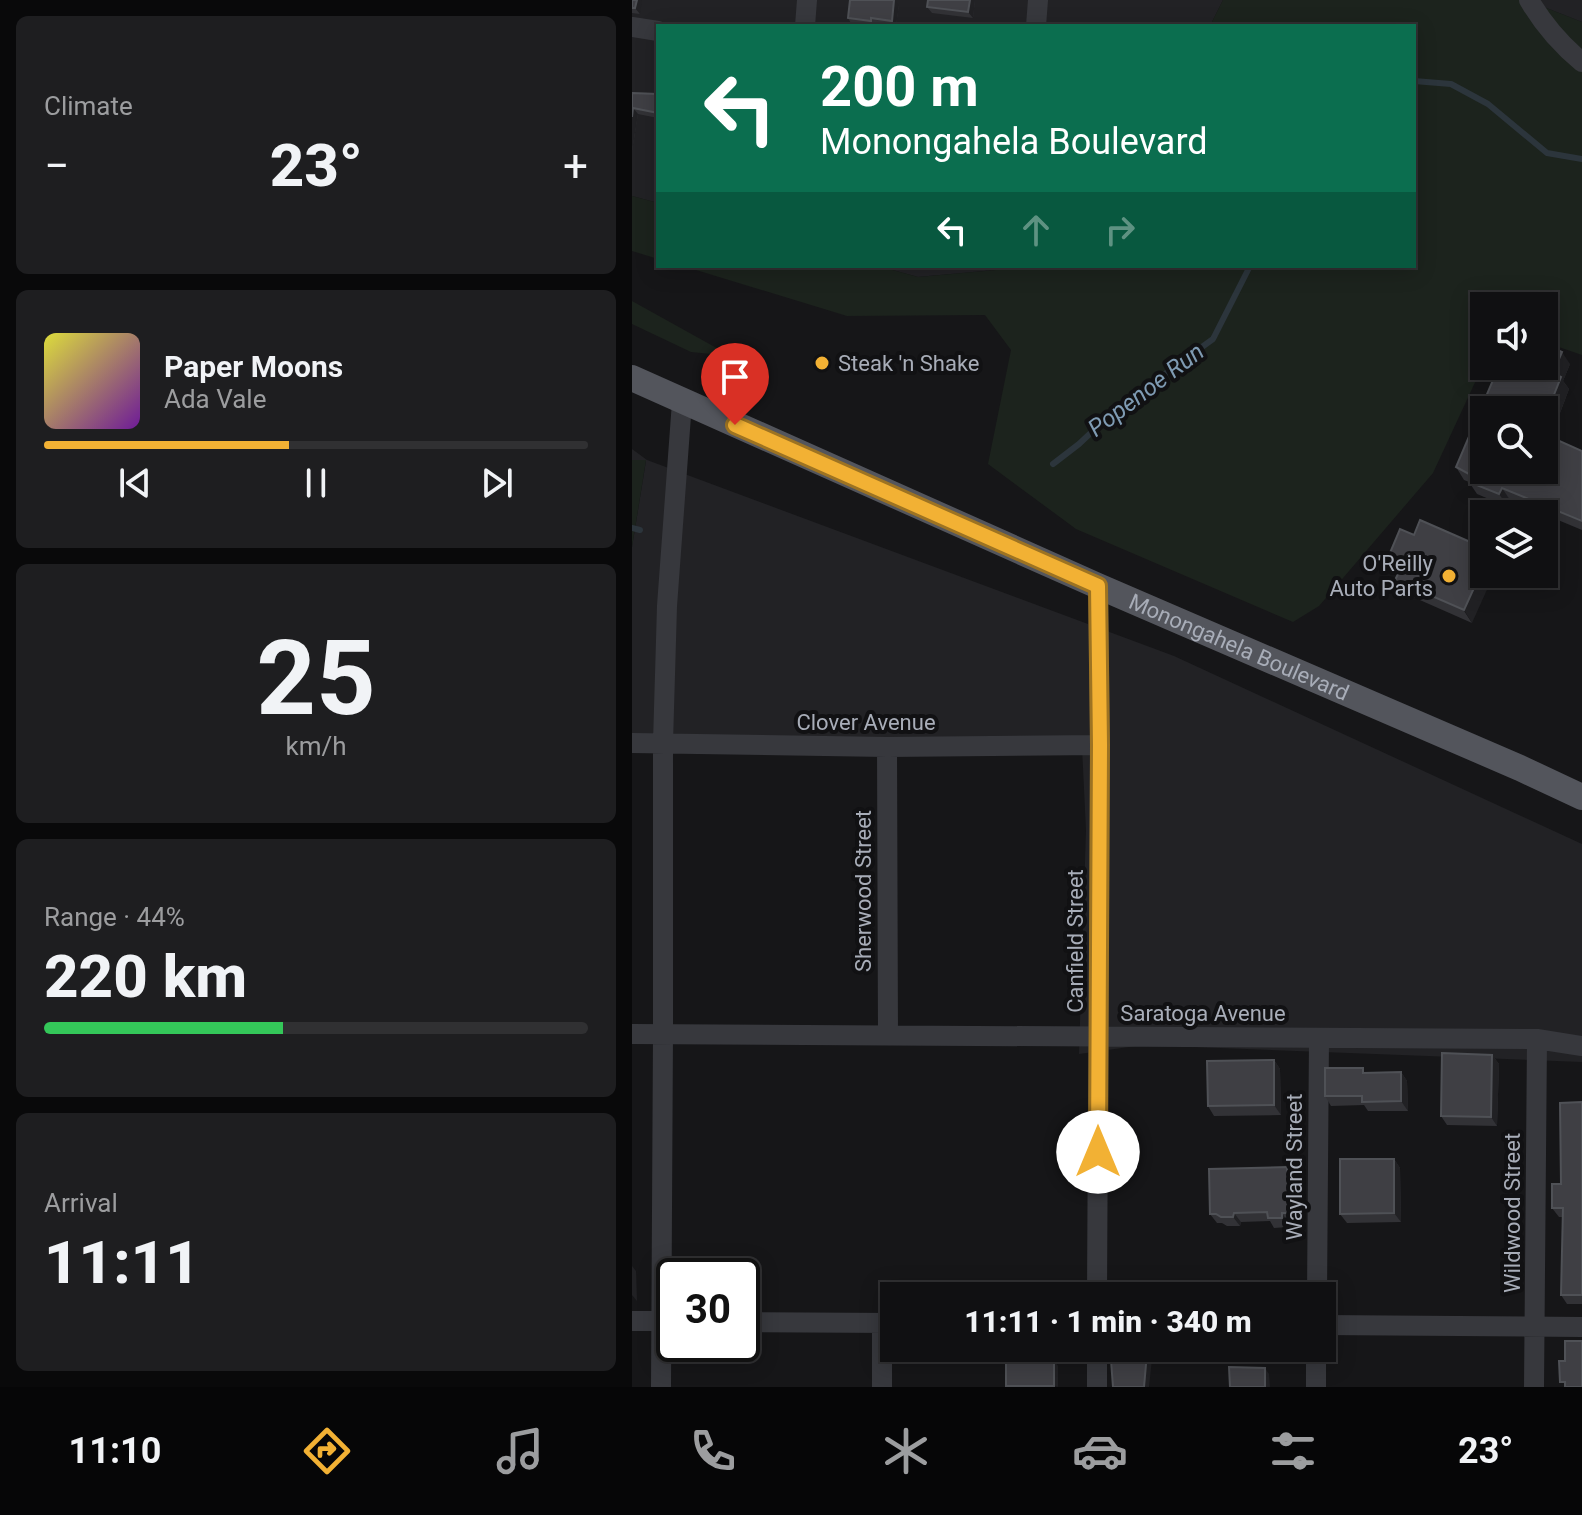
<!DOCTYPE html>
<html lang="en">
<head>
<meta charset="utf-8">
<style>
  body { margin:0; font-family:Roboto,sans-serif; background:#1e1e20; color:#f1f3f6; height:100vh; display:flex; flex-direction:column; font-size:30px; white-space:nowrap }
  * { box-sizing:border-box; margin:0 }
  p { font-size:26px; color:#9c9d9f }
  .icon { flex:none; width:44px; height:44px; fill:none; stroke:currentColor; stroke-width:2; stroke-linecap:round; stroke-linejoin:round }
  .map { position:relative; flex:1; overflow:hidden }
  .side { display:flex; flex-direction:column; gap:16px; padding:16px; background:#09090a; width:632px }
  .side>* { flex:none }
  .hud { position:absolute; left:24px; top:24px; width:760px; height:244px; border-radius:0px; box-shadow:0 4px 20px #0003,0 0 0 2px #303032; background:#0b6e4f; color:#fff; overflow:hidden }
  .fabs { position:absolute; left:838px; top:292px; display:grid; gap:16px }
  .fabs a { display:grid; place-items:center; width:88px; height:88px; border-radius:0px; background:#101012; box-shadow:0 4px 20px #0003,0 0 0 2px #303032; font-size:40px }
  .speed { position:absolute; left:24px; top:1258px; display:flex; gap:16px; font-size:40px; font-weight:700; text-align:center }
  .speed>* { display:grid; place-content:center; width:104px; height:104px; border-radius:50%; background:#101012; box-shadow:0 4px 20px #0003,0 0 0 2px #303032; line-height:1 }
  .speed .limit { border:4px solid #111; border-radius:12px; background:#fff; color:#111 }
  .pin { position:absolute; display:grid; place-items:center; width:68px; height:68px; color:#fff; margin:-82px -34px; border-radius:50% 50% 50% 0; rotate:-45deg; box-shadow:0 0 8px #0007 }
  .pin .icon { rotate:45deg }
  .me { position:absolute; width:88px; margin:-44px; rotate:0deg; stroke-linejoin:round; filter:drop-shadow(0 0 6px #0008) }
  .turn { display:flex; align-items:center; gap:28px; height:168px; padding:0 32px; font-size:36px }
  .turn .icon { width:104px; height:104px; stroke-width:2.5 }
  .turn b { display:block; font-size:56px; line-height:68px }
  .lanes { display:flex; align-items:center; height:76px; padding:0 32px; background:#0003; justify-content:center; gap:40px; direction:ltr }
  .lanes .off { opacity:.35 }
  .big { font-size:60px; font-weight:800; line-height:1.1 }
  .side .card { flex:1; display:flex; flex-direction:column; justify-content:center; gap:12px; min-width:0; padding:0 28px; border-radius:12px; background:#1e1e20 }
  .side .dial { align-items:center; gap:0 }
  .dial b { font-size:104px; line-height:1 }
  .song { display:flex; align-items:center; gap:24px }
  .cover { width:96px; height:96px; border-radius:12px; background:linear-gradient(135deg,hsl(60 70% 55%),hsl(280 70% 35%)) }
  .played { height:8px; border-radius:4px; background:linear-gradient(90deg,#f2b134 45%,#303032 45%) }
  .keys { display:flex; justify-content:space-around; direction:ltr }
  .heat { display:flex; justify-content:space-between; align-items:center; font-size:44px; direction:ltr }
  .charge { height:12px; border-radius:6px; background:linear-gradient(90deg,#34c759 44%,#303032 0) }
  .trip { position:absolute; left:248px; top:1282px; width:456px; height:80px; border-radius:0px; background:#101012; box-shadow:0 4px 20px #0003,0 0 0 2px #303032; font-weight:800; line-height:80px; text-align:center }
  .dock { display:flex; height:128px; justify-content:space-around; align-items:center; background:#060607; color:#9c9d9f }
  .dock .icon { width:56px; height:56px }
  .dock .selected { color:#f2b134 }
  .dock b { font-size:36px; color:#f1f3f6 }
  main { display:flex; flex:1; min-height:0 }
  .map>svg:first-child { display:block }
</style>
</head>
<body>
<main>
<section class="side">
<div class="card"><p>Climate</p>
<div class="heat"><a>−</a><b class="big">23°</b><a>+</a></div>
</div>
<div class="card">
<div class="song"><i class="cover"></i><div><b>Paper Moons</b><p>Ada Vale</p></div></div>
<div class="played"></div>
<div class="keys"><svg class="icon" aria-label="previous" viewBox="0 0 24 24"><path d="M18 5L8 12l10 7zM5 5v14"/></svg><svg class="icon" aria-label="pause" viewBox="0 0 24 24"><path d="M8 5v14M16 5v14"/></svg><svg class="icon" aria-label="next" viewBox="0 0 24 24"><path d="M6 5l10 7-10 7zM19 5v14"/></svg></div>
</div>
<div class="card dial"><b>25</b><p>km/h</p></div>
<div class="card"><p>Range · 44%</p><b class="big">220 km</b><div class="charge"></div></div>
<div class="card"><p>Arrival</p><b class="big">11:11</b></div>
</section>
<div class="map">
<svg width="950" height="1387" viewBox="0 0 950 1387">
  <rect width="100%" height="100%" fill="#161618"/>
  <path fill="#222225" d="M0,0H591L578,26H26V203L0,196Z
    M894,0H950V22Z
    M246,266H409L286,277Z
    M0,449L15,460L542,656L950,844V1062L511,1045L447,1054L454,830L450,747L0,738V547L14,461L0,460Z"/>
  <path fill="#1c231d" d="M591,0H894L950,22V355L918,344L927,324L912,317V306H887L880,303L878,306H852V363L801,473L687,606L661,622L444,529L356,464L379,350L353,315L215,316L51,266H246L286,277L409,266H782V26H578Z
    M0,196L26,203V259L0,251Z
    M0,301L99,356L59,352L0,324Z
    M0,460H14L0,547Z"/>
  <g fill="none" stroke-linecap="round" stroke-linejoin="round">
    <path stroke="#2c353c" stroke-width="6" d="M782,81L819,84L856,104L915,153L950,159
      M421,464L447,444L482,411L581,339L618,266
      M0,528L8,530"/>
    <path stroke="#37383d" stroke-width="20" d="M897,0C911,24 928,44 950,62
      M173,26L175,0
      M404,26L406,0
      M0,27L26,31
      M0,743L255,747L468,745
      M255,747L256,1035
      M0,1034L905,1039L950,1046
      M465,1296L468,745L466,586
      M685,1296L687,1038
      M0,1321H42
      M110,1322L262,1323
      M250,1323V1387
      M690,1325L950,1327
      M29,1387L31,1034V743L35,606L50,402
      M465,1387V1348
      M684,1387V1348
      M902,1387L905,1039"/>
    <path stroke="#53555c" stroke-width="26" id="s1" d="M0,378L466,586L888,768L950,797"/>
  </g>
  <path fill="#323236" d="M0,0L8,14L0,13Z
    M296,0H343L341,18L300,13L295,7Z
    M267,5L264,26L243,25V26H231L220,25L216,18Z
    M0,92L1,93L25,94L26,96V118L6,114L0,151Z
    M938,364L931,381L937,389L919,437L950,451V530L878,500L876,507L845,494L837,482L832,480L824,467Z
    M782,535L840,623L772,593L763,580L766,573L763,572L755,560Z
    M860,1055L867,1064L865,1126L815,1125L809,1116Z
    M642,1060L648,1069L649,1115L582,1116L576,1106Z
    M769,1072L775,1081L776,1111H736L732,1105L699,1106L693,1096L734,1073Z
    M950,1102V1304H935L929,1295L931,1217H927L920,1208L929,1184Z
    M762,1159L768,1168L769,1222L715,1223L708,1214Z
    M662,1176L663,1222H656V1227L642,1228L638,1221L609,1222L608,1226H595L590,1223H585L578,1214Z"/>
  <path fill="#212124" d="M5,0H10L8,14L3,8Z
    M262,0L267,5L264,26L260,21Z
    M338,0H343L341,18L336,12Z
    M1,108L6,114L0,151V117Z
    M930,352L938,364L931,381L937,389L916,444L912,439V420L921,373Z
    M870,488L878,500L876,507L867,494Z
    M852,566V574H862L840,623L832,610Z
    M860,1055L867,1064L865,1126L859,1117Z
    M642,1060L648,1069L649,1115L642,1105Z
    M769,1072L775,1081L776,1111L769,1101Z
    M762,1159L768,1168L769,1222L762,1213Z
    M655,1167L662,1176L663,1222L657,1213Z
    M602,1213L609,1222L608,1226L601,1217Z
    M650,1213L656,1222V1227L650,1218Z
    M0,1266L4,1271L5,1301L0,1295Z
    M515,1353L520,1359L517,1387H512Z
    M422,1360L426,1366V1387L422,1386Z
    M633,1368L637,1374L638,1387H633Z"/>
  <path fill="#3f3f44" stroke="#4f5156" stroke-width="2" d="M0,0H5L3,8H0Z
    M218,0H262L260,21L239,18V21L216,18Z
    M296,0H338L336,12L295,7Z
    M0,93L25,94L24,96L26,97V113L1,108L0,117Z
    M912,344L930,352L921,373L929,377L912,420V410H852V470H912V434L950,451V521L870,488L867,494L837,482L839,475L824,467L867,366H912Z
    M788,520L852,548V566L832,610L763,580L770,566L755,560L768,529L782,535Z
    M810,1053L860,1055L859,1117L809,1116Z
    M642,1060V1105L576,1106L575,1061Z
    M693,1068H731V1073L769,1072V1101L730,1102V1096H693Z
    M950,1102V1295H929L931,1208H920V1184H929L928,1103Z
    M708,1159H762V1213L708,1214Z
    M655,1167L657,1213H650V1218H636L635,1212L602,1213L601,1217H589L584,1214H578L577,1169Z
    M933,1341H950V1387H933V1382H928L927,1361H933Z
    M374,1353H405V1360H422V1386H374Z
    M515,1353L512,1387H481L479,1360Z
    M597,1367L633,1368V1387H598Z"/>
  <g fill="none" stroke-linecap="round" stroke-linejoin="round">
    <g stroke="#9d7322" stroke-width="20">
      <path id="route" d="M103,425L466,586L468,745L466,1152"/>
    </g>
    <use href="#route" stroke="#f2b134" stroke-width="14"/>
  </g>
  <g fill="#f2b134" stroke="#111113" stroke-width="3">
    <circle cx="190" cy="363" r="8"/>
    <circle cx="817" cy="576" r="8"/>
  </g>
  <g text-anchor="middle" stroke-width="8" stroke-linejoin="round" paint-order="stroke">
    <g font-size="22" fill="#a8adb8" stroke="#111113" text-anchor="start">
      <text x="206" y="371">Steak 'n Shake</text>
      <text x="801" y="571" text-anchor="end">O'Reilly<tspan x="801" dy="25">Auto Parts</tspan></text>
    </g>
    <g font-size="22" fill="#a8adb8" stroke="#111113">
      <text dy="8" stroke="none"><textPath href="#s1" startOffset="664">Monongahela Boulevard</textPath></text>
      <text x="234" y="730">Clover Avenue</text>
      <text transform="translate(231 891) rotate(-90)" y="8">Sherwood Street</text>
      <text transform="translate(443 941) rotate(-90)" y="8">Canfield Street</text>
      <text x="571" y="1021">Saratoga Avenue</text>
      <text transform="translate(662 1167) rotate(-90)" y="8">Wayland Street</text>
      <text transform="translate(880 1213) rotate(-90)" y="8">Wildwood Street</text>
    </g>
    <g font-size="24" font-style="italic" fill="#7f9bb3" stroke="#111113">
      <text transform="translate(514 390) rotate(-37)" y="8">Popenoe Run</text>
    </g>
  </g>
</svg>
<div class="fabs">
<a><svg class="icon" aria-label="sound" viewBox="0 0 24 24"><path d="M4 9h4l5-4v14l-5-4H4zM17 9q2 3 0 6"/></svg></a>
<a><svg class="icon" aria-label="search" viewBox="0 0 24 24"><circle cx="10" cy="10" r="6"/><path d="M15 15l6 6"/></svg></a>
<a><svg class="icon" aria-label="layers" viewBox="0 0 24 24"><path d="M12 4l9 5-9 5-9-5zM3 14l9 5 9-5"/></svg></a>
</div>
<div class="speed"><div class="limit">30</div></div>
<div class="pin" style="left:103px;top:425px;background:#d93025"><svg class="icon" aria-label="arrive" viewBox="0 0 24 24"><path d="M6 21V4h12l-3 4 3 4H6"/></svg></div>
<svg class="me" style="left:466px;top:1152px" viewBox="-20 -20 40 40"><circle r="19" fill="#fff"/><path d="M0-13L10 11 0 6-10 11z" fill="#f2b134"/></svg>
<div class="trip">11:11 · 1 min · 340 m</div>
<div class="hud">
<div class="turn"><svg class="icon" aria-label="left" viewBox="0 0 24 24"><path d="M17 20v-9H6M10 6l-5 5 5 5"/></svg><div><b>200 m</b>Monongahela Boulevard</div></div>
<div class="lanes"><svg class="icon" aria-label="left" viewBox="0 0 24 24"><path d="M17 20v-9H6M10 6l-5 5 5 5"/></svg><svg class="icon off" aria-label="ahead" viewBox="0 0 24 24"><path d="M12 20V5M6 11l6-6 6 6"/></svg><svg class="icon off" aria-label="right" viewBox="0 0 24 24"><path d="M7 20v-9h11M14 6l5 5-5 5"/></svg></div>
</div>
</div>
</main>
<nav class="dock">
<b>11:10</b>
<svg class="icon selected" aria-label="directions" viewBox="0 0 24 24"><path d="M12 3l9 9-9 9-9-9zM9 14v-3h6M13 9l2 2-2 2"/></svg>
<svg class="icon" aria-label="music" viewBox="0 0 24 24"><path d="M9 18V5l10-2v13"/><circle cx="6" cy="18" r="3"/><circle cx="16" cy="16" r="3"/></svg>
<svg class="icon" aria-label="phone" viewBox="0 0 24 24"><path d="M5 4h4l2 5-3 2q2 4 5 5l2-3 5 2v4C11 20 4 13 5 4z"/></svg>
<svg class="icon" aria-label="climate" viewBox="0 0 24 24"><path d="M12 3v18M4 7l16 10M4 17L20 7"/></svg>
<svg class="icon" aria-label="car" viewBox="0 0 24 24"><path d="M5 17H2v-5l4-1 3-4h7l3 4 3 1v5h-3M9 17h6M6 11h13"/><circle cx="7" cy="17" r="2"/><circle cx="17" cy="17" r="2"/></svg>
<svg class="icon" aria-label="filters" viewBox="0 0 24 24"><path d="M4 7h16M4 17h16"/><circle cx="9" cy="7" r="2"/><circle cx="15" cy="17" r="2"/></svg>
<b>23°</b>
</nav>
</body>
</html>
